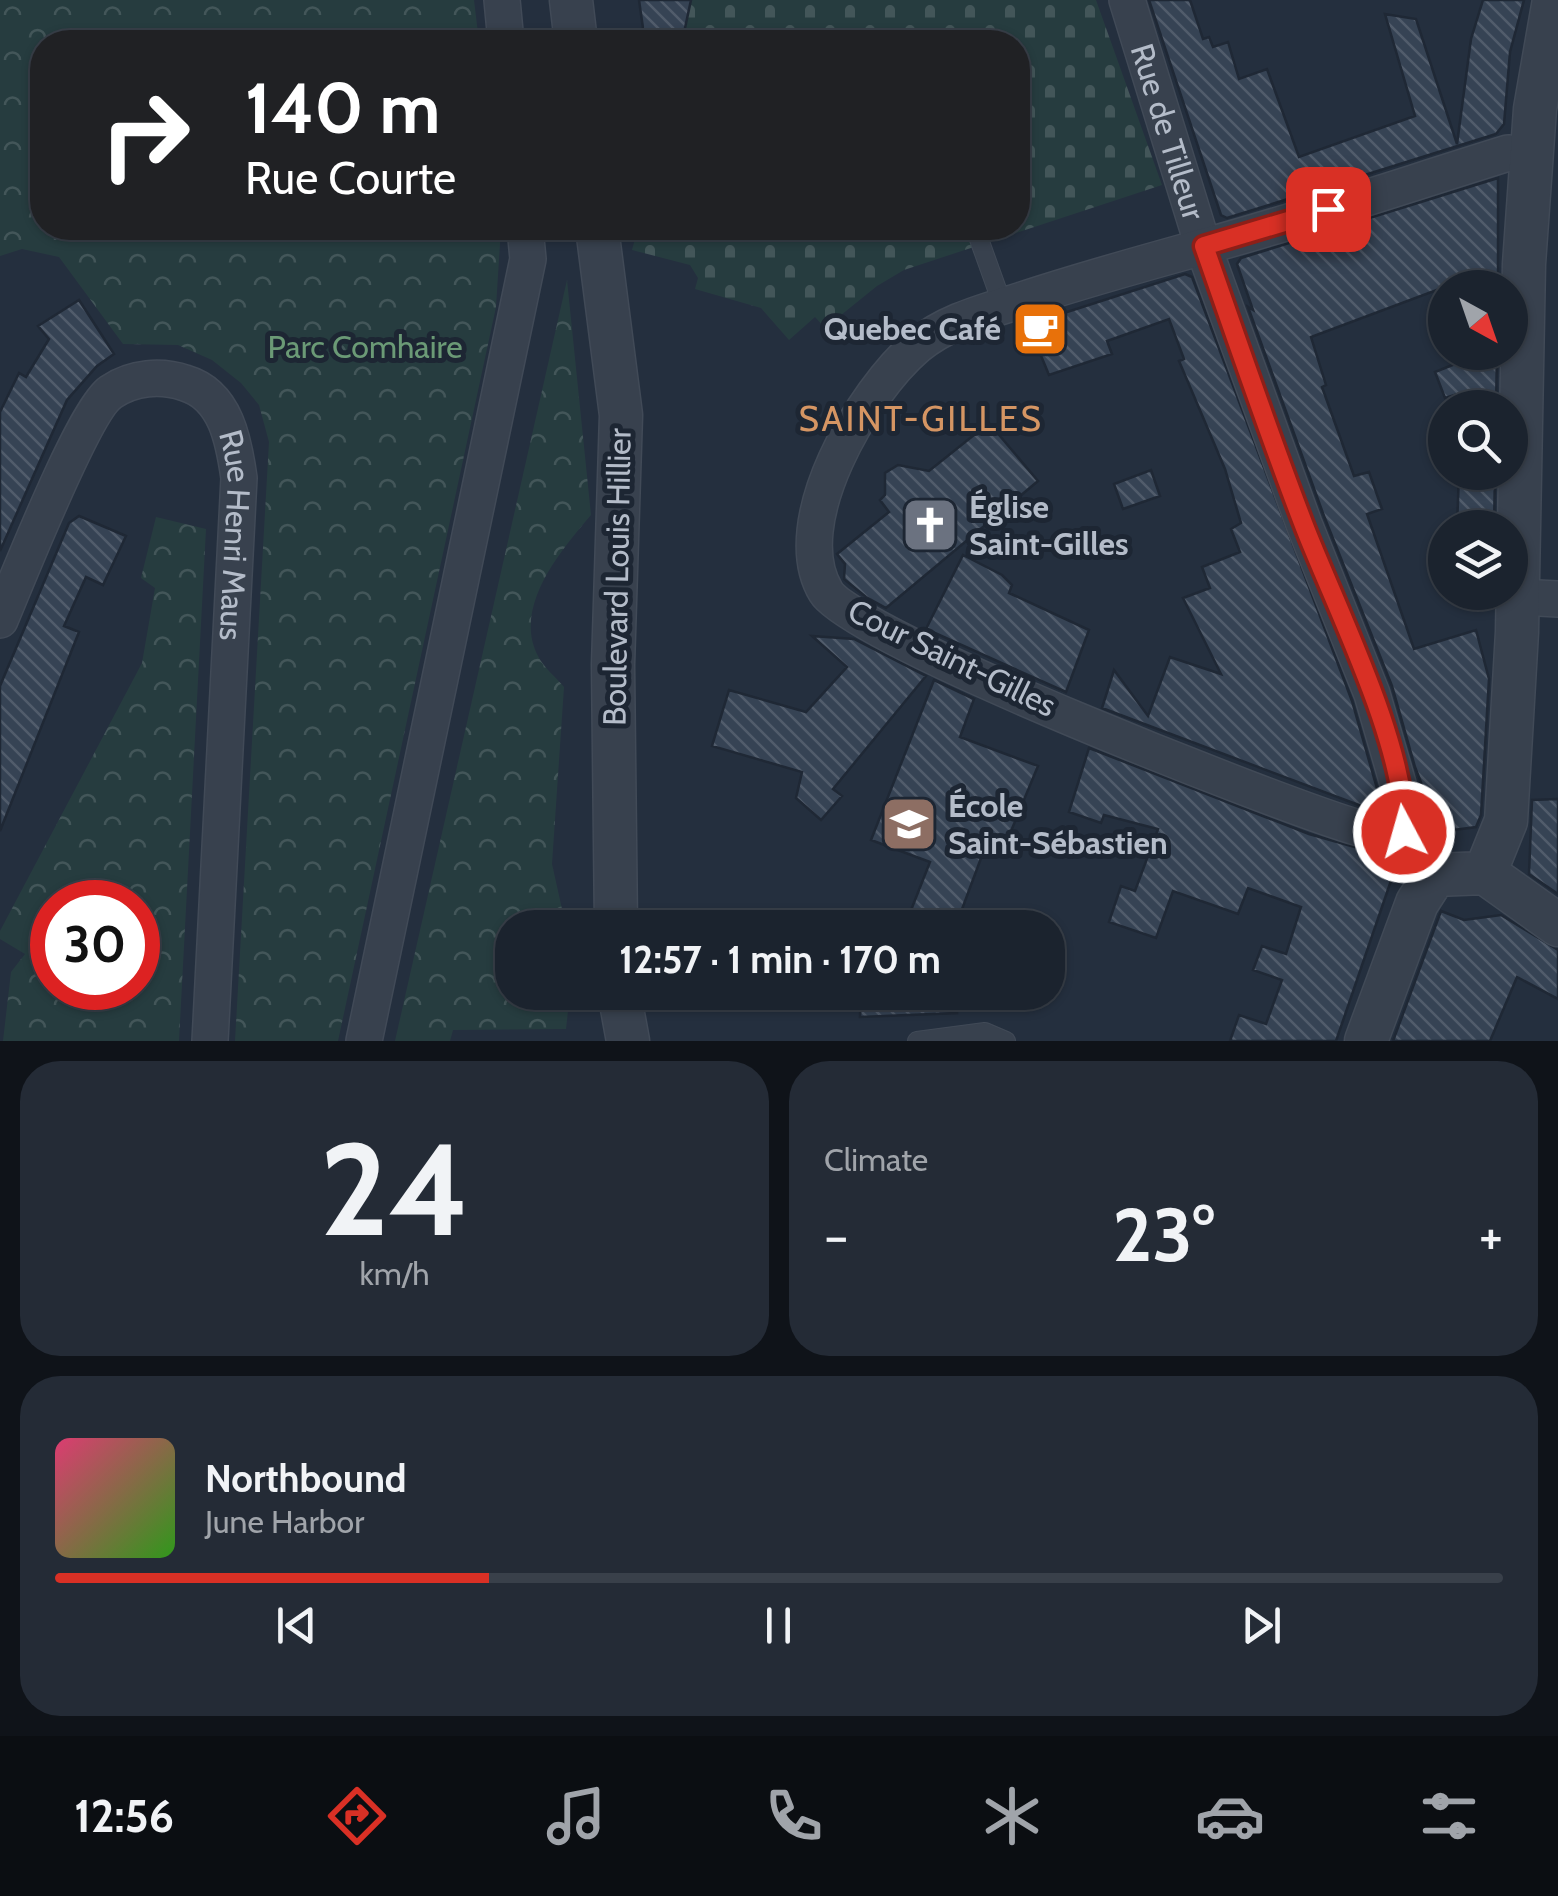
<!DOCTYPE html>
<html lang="en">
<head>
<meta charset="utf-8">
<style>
  body { margin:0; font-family:Cabin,sans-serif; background:#242b36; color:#f1f3f6; height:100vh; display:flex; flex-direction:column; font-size:38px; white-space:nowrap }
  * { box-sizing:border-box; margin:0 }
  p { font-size:32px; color:#a0a4aa }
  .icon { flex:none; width:55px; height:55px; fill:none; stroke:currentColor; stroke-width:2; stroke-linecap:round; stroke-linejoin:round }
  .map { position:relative; height:1041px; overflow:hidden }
  .details { display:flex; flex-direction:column; gap:20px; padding:20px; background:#0f1319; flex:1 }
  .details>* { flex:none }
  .guide { position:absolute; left:30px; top:30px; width:1000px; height:210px; border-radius:40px; box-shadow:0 2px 8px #0004,0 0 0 2px #39404a; background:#202124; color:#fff; overflow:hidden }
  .needle { width:65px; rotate:140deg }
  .buttons { position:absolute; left:1428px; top:270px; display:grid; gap:20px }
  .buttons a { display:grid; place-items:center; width:100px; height:100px; border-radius:50%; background:#1b232e; box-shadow:0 2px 8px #0004,0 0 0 2px #39404a; font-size:50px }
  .speed { position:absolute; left:30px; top:880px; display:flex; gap:20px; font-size:50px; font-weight:700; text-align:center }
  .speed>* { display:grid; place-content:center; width:130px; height:130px; border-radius:50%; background:#1b232e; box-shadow:0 2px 8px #0004,0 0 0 2px #39404a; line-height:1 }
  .speed .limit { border:15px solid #d22; background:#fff; color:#111 }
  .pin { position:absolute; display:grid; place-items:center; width:85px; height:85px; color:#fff; margin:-42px; border-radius:20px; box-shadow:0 5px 15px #0006 }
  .me { position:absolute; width:110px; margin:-55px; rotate:354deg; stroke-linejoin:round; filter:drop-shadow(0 0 8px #0008) }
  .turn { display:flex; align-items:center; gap:35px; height:210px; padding:0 50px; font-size:45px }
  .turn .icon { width:130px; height:130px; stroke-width:2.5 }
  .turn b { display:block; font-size:70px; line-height:85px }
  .big { font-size:75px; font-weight:700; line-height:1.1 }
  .details .widget { flex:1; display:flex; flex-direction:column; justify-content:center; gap:15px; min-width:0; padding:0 35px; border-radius:40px; background:#242b36 }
  .details .dial { align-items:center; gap:0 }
  .dial b { font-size:130px; line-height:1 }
  .song { display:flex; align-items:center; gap:30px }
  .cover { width:120px; height:120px; border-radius:15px; background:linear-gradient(135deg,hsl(340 70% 55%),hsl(110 70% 35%)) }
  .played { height:10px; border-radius:5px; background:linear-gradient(90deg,#d93025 30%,#39404a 30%) }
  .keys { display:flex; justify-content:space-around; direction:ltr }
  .heat { display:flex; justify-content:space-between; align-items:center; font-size:55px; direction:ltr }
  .details .tiles { flex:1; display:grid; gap:20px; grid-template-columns:1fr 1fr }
  .widget:last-child { grid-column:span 2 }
  .trip { position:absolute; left:495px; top:910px; width:570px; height:100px; border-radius:40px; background:#1b232e; box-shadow:0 2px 8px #0004,0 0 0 2px #39404a; font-weight:700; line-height:100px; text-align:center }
  .menu { display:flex; height:160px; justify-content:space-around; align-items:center; background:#0b0e12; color:#a0a4aa }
  .menu .icon { width:70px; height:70px }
  .menu .active { color:#d93025 }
  .menu b { font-size:45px; color:#f1f3f6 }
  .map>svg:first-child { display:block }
</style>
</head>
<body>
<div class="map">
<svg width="1558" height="1041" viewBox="0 0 1558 1041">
  <defs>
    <pattern id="forest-crowns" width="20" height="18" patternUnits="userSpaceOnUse" patternTransform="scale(2.5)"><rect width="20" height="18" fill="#263c3f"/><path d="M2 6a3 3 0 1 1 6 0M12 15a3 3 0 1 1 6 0" fill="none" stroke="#435659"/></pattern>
    <pattern id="cemetery-stones" width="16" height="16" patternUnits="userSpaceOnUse" patternTransform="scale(2.5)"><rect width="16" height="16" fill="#263c3f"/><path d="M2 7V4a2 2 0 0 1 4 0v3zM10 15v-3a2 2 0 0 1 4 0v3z" fill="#435659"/></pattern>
    <pattern id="building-back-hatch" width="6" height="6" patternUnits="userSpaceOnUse" patternTransform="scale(2.5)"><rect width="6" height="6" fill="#364354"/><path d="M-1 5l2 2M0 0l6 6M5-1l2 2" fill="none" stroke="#515c6b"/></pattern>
  </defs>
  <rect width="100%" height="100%" fill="#242f3e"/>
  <path fill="url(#forest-crowns)" fill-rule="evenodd" d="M0,0H474L479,42H42V228H501L496,307L338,1041H235L269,442L259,405L241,383L212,360L178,345L123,344L59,257L22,249L0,256Z
    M567,280L591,515C562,549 512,607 538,656C543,667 556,677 564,687L552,864L566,927L512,928V992L570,993L566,1029L453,1030L450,1041H395Z
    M156,517L206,529L179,1041H3L11,972L25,954L0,939V931L142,663L155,588L141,578ZM52,902H138V988H52Z"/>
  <path fill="url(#cemetery-stones)" d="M691,0H1096L1162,185L904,270L877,286L825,328L815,317L789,340L761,308L695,289L698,278L690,265L632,250L638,228H1018V42H682Z"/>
  <path fill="url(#building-back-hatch)" stroke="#1f2835" stroke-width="2.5" d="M639,0H691L682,42H645Z
    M1149,0H1190L1203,39L1209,37L1213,47L1228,42L1239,79L1267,69L1299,157L1415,116L1385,14L1416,19L1457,144L1471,39L1483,0H1524L1510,52L1504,124L1496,134L1227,218L1221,215Z
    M1498,178V288H1442L1311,337L1326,385L1322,387L1354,476L1369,472L1382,509L1367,514L1414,649L1476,630L1489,679L1481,815L1476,827L1446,831L1438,826L1415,767L1392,686L1324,516L1248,307L1253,310L1237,264L1241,258Z
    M1185,274L1192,277L1352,701L1378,792L1364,807L1102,708L1114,670L1148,716L1170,657L1221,674L1183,598L1210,588L1202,567L1240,552L1231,529L1241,523L1225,469L1179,361L1184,359L1169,319L1107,341L1112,354L1049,375L1032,334L1039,321Z
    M79,300L114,354L97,366L67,400L0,551V412L19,373L26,377L49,339L38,326Z
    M1456,352H1497L1496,408H1459L1458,394L1445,398L1435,372L1460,362Z
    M989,423L1038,481L886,608L866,597L844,579L845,564L837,554L889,512L880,500L885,495V473L898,465L929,471Z
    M1151,470L1160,496L1123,509L1114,484Z
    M1459,472H1495L1494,528H1457Z
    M79,516L126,536L103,585L86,577L64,626L79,632L0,831V686L69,523Z
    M963,555L1002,575L1012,585L1009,593L1089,630L1066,692L926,629Z
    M812,636L854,639L926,676L833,789L842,796L821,820L796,798L802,772L712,746L729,690L806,712L847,667Z
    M934,680L974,699L960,737L1038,766L1004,848L987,842L955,928H904L930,862L871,840Z
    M1089,748L1309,834L1390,857L1395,869L1336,1041H1230L1239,1015L1266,1024L1282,980L1253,970L1262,946L1286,954L1301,907L1248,888L1238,914L1173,891L1156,938L1109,922L1121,886L1135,891L1158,829L1104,815L1101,823L1069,812Z
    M1558,799V894L1529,874L1532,800Z
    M1441,911L1464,920L1501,915L1558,950V999L1517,977L1490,1041H1393Z
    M861,992H957V1013L860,1017Z"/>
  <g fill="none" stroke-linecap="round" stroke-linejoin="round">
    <g stroke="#414a57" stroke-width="20">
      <path id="service" d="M975,228L1003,306
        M917,1041L985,1032L1006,1041"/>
    </g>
    <g stroke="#414a57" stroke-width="38">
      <g id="minor">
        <path d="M502,0L506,42"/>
        <path id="s1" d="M1127,0L1203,246L1304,524L1372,694L1405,808L1404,833L1435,875"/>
        <path d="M1518,597L1558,599"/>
        <path id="s2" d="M0,620C17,580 84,410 111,392C133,377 161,375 185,383C226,395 234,442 239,478L210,1041"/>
        <path d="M1404,833C1388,833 1374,832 1359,828C1285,807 853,638 826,592C784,523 864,391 917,346C947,321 985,312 1022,300C1083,280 1144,263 1206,246C1308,218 1408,184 1508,153L1531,154"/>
        <path d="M364,1041L528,259L525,228"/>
      </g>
    </g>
    <g stroke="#414a57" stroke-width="45">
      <path id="tertiary" d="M571,0L576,42
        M597,228L621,415L613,665L616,928
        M1485,873L1506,821L1517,632L1524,264L1535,109L1554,0
        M1485,873L1558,925
        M619,992L628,1041
        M1366,1041L1417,903L1435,875L1485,873"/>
    </g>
    <use href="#service" stroke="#38414e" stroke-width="18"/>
    <use href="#minor" stroke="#38414e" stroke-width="35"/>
    <use href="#tertiary" stroke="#38414e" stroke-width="42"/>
  </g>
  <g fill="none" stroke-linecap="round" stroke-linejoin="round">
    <g stroke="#8d1f18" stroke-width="25">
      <path id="route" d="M1328,209L1204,246C1237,340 1269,435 1305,528C1337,610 1407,748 1404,832"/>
    </g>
    <use href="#route" stroke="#d93025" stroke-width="18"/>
  </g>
  <defs>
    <g id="cafe-square" transform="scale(2.875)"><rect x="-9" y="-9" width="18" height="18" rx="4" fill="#e8710a" stroke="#1d2633"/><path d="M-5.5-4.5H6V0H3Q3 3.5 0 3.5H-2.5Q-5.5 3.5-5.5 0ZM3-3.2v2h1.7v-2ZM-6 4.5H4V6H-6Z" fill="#fff"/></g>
    <g id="church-square" transform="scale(2.875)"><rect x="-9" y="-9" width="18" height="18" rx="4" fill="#6b7280" stroke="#1d2633"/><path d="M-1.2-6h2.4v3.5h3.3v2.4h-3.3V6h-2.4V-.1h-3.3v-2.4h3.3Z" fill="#fff"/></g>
    <g id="school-square" transform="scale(2.875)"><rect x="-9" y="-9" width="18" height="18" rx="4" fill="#8d6e63" stroke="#1d2633"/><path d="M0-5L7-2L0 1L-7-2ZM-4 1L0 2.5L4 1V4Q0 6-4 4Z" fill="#fff"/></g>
  </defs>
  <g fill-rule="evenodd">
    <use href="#cafe-square" x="1040" y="329"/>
    <use href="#church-square" x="930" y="525"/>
    <use href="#school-square" x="909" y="824"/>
  </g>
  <g text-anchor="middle" stroke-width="10" stroke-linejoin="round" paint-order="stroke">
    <g font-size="32" fill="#b4bcc9" stroke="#1d2633">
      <text dy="11" stroke="none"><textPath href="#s1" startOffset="138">Rue de Tilleur</textPath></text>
      <text dy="11" stroke="none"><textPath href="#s2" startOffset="505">Rue Henri Maus</textPath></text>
      <text transform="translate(617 577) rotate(-89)" y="11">Boulevard Louis Hillier</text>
      <text transform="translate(952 658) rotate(26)" y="11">Cour Saint-Gilles</text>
    </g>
    <g font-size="32" font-weight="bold" fill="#b4bcc9" stroke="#1d2633" text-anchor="start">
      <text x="1001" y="340" text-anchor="end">Quebec Café</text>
      <text x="969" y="518">Église<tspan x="969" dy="37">Saint-Gilles</tspan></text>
      <text x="948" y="817">École<tspan x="948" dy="37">Saint-Sébastien</tspan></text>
    </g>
    <g font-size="32" fill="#6b9a76" stroke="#1d2633">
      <text x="365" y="358">Parc Comhaire</text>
    </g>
    <g font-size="35" letter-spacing="2.5" fill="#d59563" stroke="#1d2633">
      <text x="921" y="431">SAINT-GILLES</text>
    </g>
  </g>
</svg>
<div class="buttons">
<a><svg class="needle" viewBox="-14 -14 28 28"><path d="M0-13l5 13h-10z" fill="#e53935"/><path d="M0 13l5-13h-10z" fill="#a0a4aa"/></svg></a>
<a><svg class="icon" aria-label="search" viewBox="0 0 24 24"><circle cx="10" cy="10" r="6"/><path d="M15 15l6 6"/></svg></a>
<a><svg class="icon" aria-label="layers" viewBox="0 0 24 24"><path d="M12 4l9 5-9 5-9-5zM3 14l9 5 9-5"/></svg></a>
</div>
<div class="speed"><div class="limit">30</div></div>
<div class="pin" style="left:1328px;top:209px;background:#d93025"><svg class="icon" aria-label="arrive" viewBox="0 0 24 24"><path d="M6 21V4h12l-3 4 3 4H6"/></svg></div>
<svg class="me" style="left:1404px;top:832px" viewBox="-20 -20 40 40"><circle r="17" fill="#d93025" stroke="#fff" stroke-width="3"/><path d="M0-11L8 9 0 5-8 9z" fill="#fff"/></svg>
<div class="trip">12:57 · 1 min · 170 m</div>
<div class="guide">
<div class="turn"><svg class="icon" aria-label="right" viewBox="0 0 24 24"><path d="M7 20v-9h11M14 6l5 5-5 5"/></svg><div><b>140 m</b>Rue Courte</div></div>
</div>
</div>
<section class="details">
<div class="tiles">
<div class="widget dial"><b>24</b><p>km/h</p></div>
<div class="widget"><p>Climate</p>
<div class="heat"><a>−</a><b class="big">23°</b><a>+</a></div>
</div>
<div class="widget">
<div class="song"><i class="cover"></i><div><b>Northbound</b><p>June Harbor</p></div></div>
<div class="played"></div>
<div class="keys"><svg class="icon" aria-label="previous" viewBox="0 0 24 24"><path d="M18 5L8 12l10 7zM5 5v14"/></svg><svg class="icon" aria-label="pause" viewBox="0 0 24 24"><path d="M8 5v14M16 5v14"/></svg><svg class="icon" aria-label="next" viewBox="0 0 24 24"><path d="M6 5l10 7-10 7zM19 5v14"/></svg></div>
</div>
</div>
</section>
<nav class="menu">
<b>12:56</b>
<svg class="icon active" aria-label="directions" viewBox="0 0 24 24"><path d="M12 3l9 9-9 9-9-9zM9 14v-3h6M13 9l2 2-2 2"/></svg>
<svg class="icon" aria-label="music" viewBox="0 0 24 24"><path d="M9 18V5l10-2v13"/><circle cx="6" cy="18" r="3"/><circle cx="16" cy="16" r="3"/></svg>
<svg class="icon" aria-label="phone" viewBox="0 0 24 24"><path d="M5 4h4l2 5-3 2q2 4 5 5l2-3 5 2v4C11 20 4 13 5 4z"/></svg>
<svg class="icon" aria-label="climate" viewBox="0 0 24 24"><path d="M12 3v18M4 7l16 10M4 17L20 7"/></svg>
<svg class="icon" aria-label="car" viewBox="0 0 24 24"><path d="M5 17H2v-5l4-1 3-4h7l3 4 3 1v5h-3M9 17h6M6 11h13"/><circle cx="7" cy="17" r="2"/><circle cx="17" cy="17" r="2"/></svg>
<svg class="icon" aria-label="filters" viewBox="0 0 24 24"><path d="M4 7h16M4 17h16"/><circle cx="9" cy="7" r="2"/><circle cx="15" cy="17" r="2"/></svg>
</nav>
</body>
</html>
